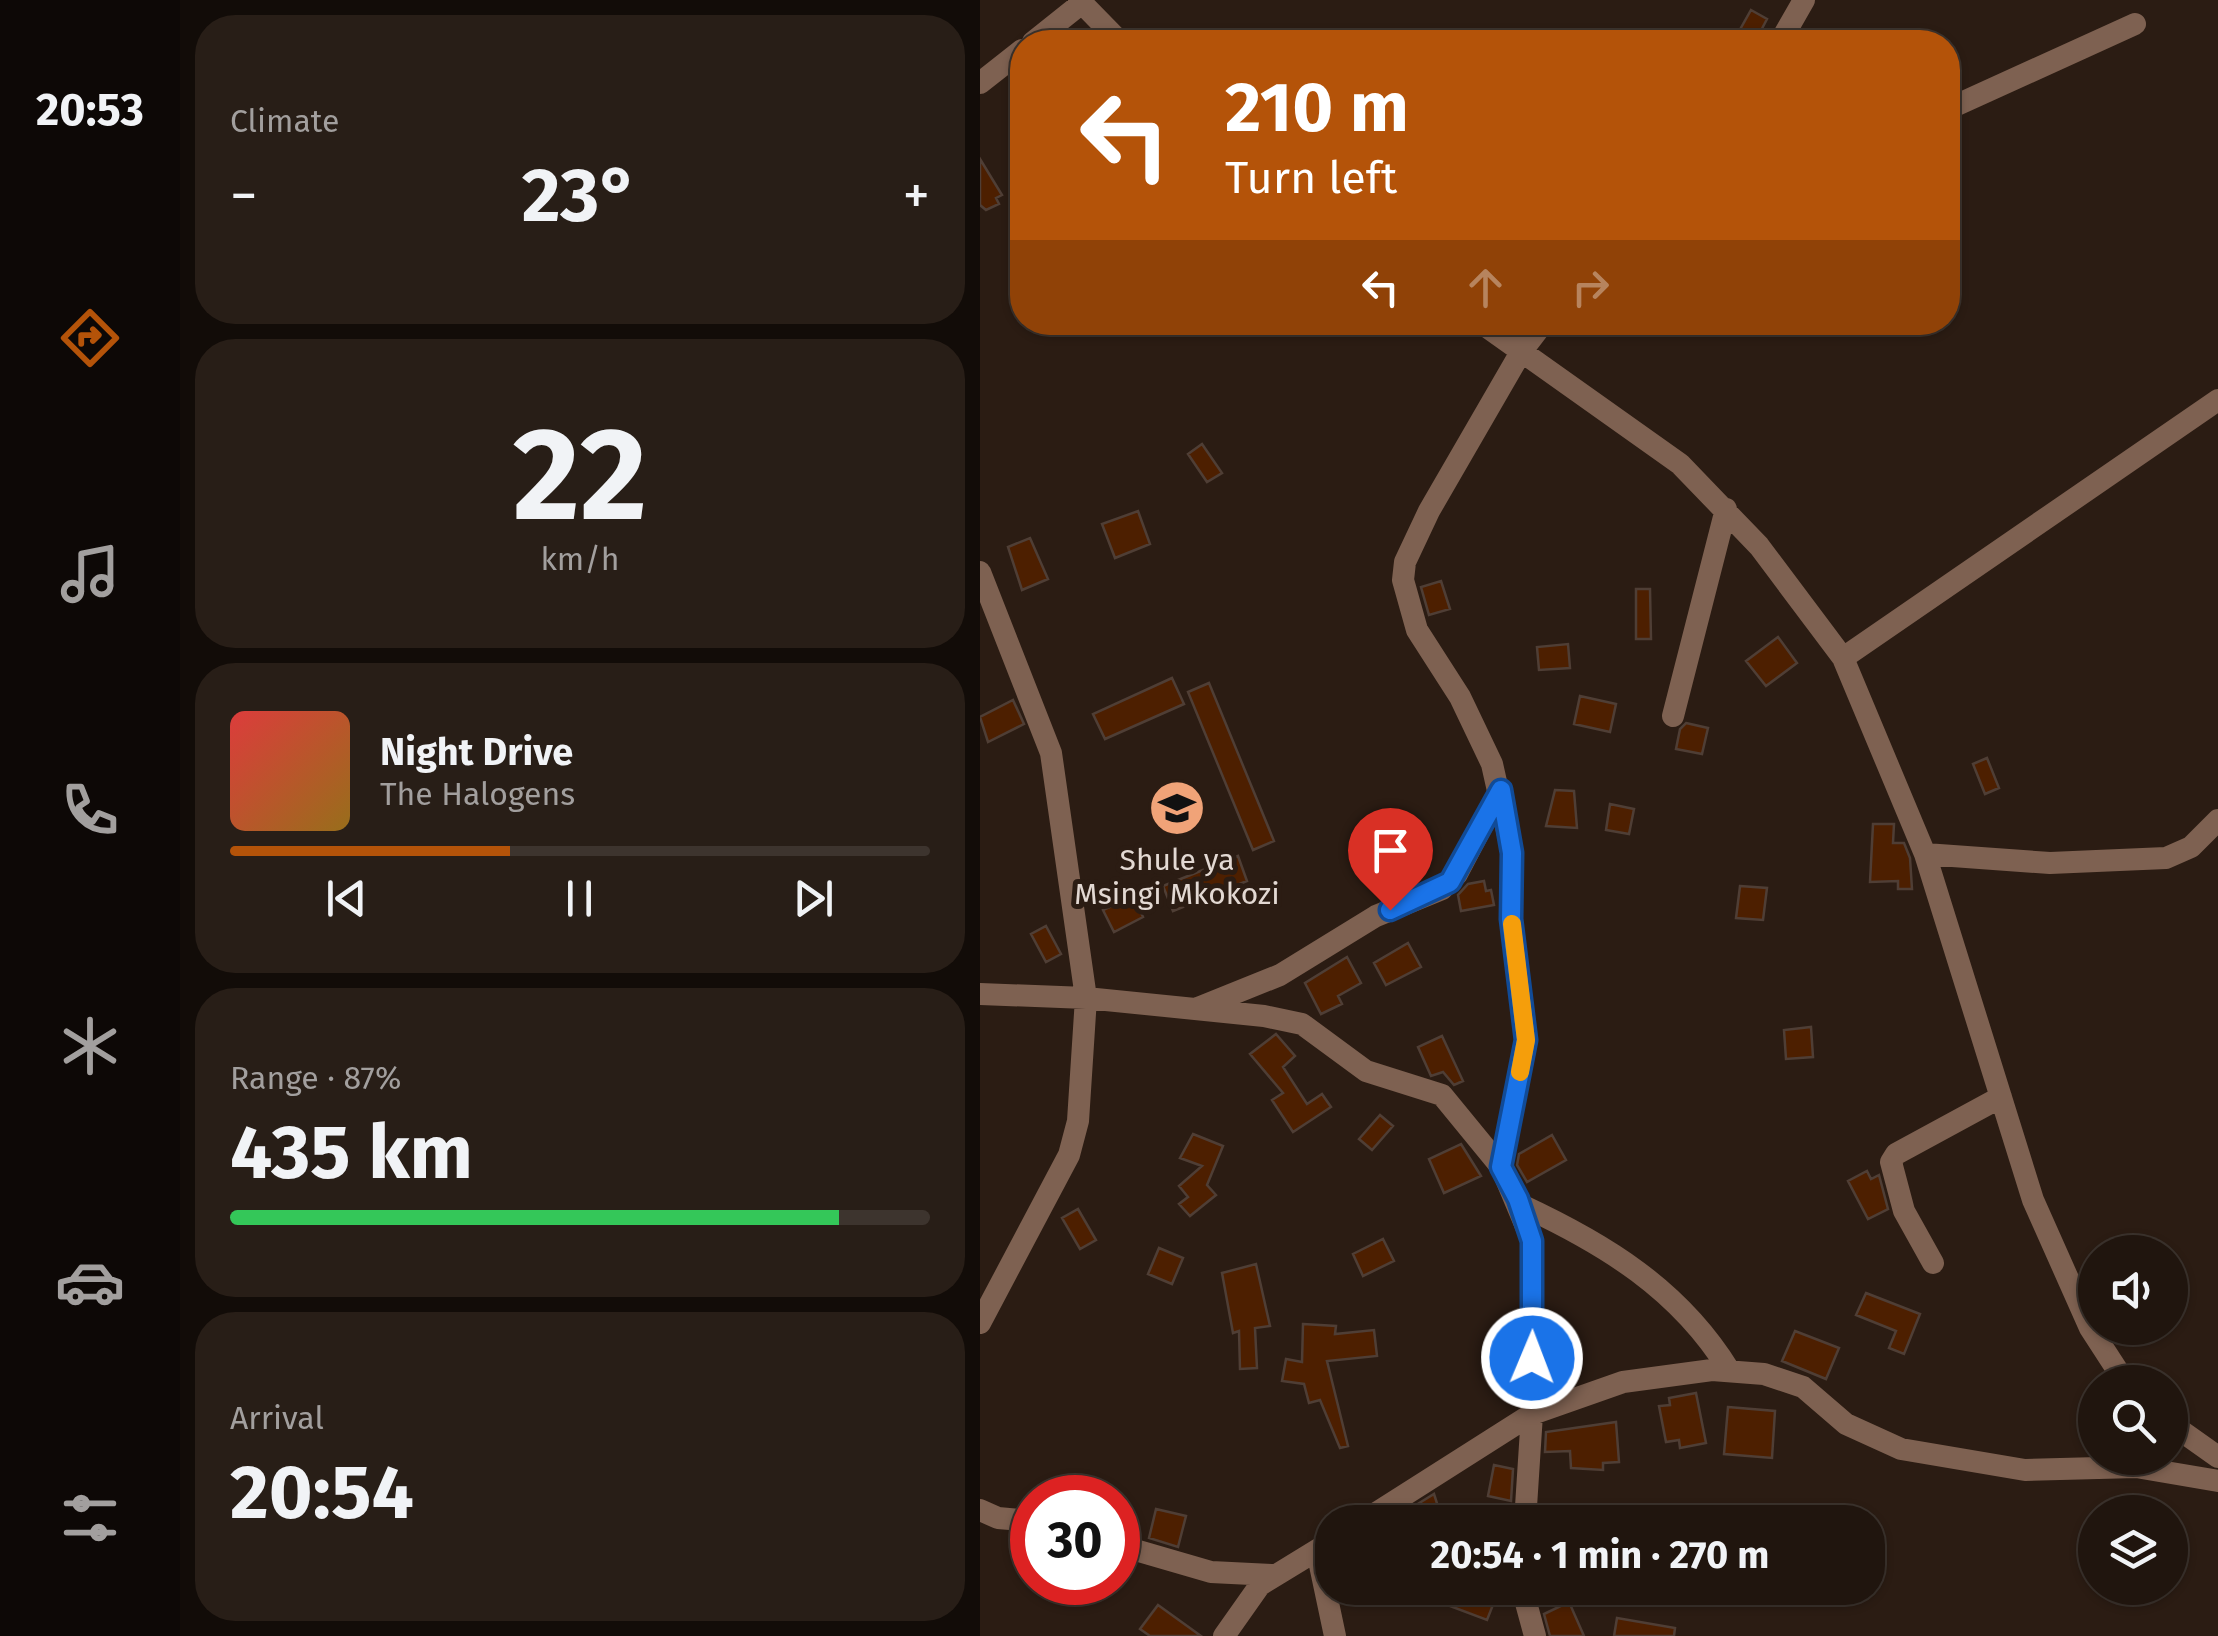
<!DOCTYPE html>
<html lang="en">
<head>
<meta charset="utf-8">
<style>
  body { margin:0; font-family:"Fira Sans",sans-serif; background:#281e17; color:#f1f3f6; height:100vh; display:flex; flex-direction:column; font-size:38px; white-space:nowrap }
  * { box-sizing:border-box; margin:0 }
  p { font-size:32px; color:#a29f9e }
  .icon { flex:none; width:55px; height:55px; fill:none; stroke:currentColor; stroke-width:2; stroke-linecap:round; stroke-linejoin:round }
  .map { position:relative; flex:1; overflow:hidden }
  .sheet { display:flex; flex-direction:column; gap:15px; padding:15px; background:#120c08; width:800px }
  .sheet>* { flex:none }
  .top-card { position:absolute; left:30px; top:30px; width:950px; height:305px; border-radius:40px; box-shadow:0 2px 8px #0004,0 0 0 2px #3d342e; background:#b45309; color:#fff; overflow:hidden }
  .fabs { position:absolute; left:1098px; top:1235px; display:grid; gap:20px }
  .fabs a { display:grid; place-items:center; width:110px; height:110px; border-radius:50%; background:#20150e; box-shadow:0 2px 8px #0004,0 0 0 2px #3d342e; font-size:50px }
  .speed { position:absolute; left:30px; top:1475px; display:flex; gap:20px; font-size:50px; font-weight:700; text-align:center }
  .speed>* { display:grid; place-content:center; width:130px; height:130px; border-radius:50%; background:#20150e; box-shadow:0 2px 8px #0004,0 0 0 2px #3d342e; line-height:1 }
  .speed .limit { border:15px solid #d22; background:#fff; color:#111 }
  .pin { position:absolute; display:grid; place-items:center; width:85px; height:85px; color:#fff; margin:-102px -42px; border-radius:50% 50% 50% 0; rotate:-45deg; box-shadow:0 0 10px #0007 }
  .pin .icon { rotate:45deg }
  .me { position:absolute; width:110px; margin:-55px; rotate:1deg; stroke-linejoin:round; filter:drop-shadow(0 0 8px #0008) }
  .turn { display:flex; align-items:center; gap:35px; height:210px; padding:0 50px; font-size:45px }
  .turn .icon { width:130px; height:130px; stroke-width:2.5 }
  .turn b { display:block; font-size:70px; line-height:85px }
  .lanes { display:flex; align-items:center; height:95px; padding:0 50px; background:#0003; justify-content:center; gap:50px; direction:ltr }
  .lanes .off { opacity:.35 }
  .big { font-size:75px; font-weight:700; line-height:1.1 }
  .sheet .tile { flex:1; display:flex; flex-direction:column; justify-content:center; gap:15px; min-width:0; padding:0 35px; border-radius:40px; background:#281e17 }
  .sheet .dial { align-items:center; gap:0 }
  .dial b { font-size:130px; line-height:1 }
  .song { display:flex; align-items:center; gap:30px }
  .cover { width:120px; height:120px; border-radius:15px; background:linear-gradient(135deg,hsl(0 70% 55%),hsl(40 70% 35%)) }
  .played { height:10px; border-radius:5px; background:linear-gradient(90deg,#b45309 40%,#3d342e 40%) }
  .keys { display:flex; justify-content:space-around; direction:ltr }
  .heat { display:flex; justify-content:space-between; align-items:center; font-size:55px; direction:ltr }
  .charge { height:15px; border-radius:8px; background:linear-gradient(90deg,#34c759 87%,#3d342e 0) }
  .trip { position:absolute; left:335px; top:1505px; width:570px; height:100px; border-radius:40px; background:#20150e; box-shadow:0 2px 8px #0004,0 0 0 2px #3d342e; font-weight:700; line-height:100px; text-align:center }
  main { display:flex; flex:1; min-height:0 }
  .tabs { display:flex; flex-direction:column; width:180px; justify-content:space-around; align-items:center; background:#0d0806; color:#a29f9e }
  .tabs .icon { width:70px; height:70px }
  .tabs .current { color:#b45309 }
  .tabs b { font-size:45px; color:#f1f3f6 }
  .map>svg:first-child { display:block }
</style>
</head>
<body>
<main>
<nav class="tabs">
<b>20:53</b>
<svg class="icon current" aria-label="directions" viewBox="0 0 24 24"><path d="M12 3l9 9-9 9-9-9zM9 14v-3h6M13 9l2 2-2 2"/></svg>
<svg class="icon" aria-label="music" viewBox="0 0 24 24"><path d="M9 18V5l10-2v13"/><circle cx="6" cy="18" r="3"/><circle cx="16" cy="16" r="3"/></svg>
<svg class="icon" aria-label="phone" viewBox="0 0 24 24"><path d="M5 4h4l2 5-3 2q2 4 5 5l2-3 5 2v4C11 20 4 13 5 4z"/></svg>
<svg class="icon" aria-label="climate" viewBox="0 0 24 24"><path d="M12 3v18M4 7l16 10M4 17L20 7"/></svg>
<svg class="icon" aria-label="car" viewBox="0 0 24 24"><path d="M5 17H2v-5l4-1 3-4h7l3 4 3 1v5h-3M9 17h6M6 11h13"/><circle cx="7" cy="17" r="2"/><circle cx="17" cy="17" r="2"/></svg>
<svg class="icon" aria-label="filters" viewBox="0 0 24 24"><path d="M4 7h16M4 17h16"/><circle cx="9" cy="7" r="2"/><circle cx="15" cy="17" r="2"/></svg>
</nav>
<section class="sheet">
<div class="tile"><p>Climate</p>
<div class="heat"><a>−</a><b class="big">23°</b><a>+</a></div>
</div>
<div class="tile dial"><b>22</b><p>km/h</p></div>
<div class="tile">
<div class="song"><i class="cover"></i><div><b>Night Drive</b><p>The Halogens</p></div></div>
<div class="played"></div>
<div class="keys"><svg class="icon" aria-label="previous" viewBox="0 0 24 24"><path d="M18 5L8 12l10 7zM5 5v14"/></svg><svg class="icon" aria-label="pause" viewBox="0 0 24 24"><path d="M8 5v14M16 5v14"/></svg><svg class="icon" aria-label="next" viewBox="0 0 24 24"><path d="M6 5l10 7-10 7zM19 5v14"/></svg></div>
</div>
<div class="tile"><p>Range · 87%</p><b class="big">435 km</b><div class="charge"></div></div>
<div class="tile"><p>Arrival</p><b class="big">20:54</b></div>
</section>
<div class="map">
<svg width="1238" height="1636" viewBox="0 0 1238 1636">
  <rect width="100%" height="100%" fill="#2b1c13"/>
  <path fill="#4d1f00" stroke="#4f3e35" stroke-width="2.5" d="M771,10L787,19L775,42H753Z
    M0,159L22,195L16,198L19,204L6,210L0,205Z
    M222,444L242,473L227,482L208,454Z
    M158,511L170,544L135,558L122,524Z
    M50,538L68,579L42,590L28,547Z
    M461,581L470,609L449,615L441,587Z
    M656,589H670L671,639H656Z
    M798,637L817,663L786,686L766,661Z
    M588,644L590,668L559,670L557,647Z
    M192,678L204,704L125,739L113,714Z
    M229,683L294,841L273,850L208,692Z
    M600,696L636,704L630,732L594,724Z
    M33,700L44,724L8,742L0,717Z
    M706,723L728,728L722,754L696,749L700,729Z
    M1007,758L1019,788L1005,794L993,764Z
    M575,790L594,791L597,828L566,826Z
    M630,804L654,809L649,834L626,830Z
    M893,824H914L913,843H924L930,858L932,889H918V881L890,882Z
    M258,856L267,881L193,911L183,886Z
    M504,881L506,891L511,890L514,905L481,911L478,895L488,884Z
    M760,886L787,888L783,920L756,918Z
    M153,896L163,917L134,932L123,910Z
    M66,926L81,954L66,962L51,934Z
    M428,943L441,967L406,985L394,963Z
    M367,957L381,983L358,996L362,1004L341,1014L325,983Z
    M831,1027L833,1057L806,1059L804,1030Z
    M296,1034L315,1056L303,1067L327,1104L342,1094L351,1107L313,1132L292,1100L303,1093L270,1054Z
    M462,1036L483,1081L474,1085L463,1072L451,1076L438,1047Z
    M400,1115L413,1126L392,1150L379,1139Z
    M213,1134L243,1146L227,1185L236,1195L210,1216L199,1204L208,1197L199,1186L222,1166L200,1158Z
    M572,1135L586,1160L547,1182L537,1165L539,1154Z
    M481,1144L501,1176L464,1193L449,1159Z
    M887,1171L891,1179L899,1175L908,1209L888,1219L868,1181Z
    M98,1209L116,1240L100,1249L82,1218Z
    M403,1239L414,1261L383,1276L373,1254Z
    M179,1248L203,1258L192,1284L168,1274Z
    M276,1264L290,1326L275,1328L277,1368L260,1369L259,1331L253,1333L242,1273Z
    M886,1293L940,1314L924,1354L909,1348L916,1331L876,1315Z
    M323,1324L356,1326L355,1334L394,1330L397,1356L347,1361L368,1446L360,1448L340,1400L329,1403L324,1384L302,1381L306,1359L322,1362Z
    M815,1331L859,1348L846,1379L802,1361Z
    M716,1393L726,1443L700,1448L699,1440L686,1442L679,1406L690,1405L689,1398Z
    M748,1407L795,1411L792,1458L744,1454Z
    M636,1422L639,1462L623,1463V1470L591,1468L590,1451L565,1452L566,1432Z
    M514,1465L533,1469L531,1501L508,1496Z
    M454,1494L462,1519L432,1522L428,1510Z
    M176,1509L206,1516L198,1547L169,1538Z
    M477,1588L518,1592L507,1620L470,1606Z
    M589,1602L604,1636H570L564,1614Z
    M178,1605L221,1636H170L160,1629Z
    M637,1618L695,1628L694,1636H634Z"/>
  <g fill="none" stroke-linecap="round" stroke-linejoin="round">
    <path stroke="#7e6151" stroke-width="22" d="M99,0L140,42
      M53,42L102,3
      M800,42L824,0
      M0,83L42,50
      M968,109L1155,24
      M500,322L700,464L779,546L863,658L945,854L1053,1200L1110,1328L1145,1382
      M0,572L71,753L106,998L98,1121L89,1155L0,1323
      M863,658L1238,400
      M693,716L746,509
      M945,854L1070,863L1186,858L1211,847L1238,820
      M0,994L106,998L284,1016L322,1024L386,1071L462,1095L521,1167
      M218,1008L300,975L396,916L462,889L477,874L521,790
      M541,1205C625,1244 699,1289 749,1370
      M953,1263L924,1211L911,1162L916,1154L1021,1097
      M1190,1423L1238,1457
      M0,1510L18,1518L52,1521
      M382,1522L552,1414L643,1382L732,1370L784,1374L823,1387L866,1424L921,1449L1045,1470L1156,1467L1238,1481
      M545,1522L552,1414V1241L521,1167L546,1040L531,919L532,853L512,764L480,697L437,630L423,580L425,562L449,511L541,352L564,322
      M138,1545L231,1572L292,1575
      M337,1551L355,1636
      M542,1588L555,1636
      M244,1636L280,1585L352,1541"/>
  </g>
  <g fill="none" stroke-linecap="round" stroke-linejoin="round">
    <g stroke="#114b97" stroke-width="25">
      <path id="route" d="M410,910L470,882L521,790L532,853L531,919L546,1040L521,1167L538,1199L552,1241V1358"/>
    </g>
    <use href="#route" stroke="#1a73e8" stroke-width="18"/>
    <path stroke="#f59e0b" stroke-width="18" d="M532,924L546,1040L540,1072"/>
  </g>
  <defs>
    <g id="school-disc" transform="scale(2.875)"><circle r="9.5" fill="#f0a378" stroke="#2b1c13"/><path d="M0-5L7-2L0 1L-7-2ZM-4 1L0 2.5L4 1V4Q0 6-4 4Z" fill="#111"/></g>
  </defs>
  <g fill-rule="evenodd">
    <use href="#school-disc" x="197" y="808"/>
  </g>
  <g text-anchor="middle" stroke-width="10" stroke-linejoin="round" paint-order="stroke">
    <g font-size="30" fill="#e3d9d3" stroke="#2b1c13">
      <text x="197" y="870">Shule ya<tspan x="197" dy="34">Msingi Mkokozi</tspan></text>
    </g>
  </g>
</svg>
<div class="fabs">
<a><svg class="icon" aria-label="sound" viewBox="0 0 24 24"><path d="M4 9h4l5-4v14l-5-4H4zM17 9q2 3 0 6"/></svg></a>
<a><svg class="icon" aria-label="search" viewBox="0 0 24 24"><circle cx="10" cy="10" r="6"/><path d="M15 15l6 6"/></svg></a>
<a><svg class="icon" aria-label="layers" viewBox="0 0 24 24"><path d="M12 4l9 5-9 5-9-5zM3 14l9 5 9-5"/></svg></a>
</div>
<div class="speed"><div class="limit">30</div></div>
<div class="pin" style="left:410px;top:910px;background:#d93025"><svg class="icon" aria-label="arrive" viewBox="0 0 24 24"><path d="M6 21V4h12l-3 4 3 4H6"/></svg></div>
<svg class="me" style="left:552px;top:1358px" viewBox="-20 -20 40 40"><circle r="17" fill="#1a73e8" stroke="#fff" stroke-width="3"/><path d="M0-11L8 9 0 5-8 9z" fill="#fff"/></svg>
<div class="trip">20:54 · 1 min · 270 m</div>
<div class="top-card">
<div class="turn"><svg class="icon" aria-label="left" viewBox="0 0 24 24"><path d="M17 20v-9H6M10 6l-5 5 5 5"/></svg><div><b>210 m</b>Turn left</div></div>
<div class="lanes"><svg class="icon" aria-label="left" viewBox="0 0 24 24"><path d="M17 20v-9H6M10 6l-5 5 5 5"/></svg><svg class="icon off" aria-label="ahead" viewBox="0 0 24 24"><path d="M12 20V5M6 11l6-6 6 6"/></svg><svg class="icon off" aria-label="right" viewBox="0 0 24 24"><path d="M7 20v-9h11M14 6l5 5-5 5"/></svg></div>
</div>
</div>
</main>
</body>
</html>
